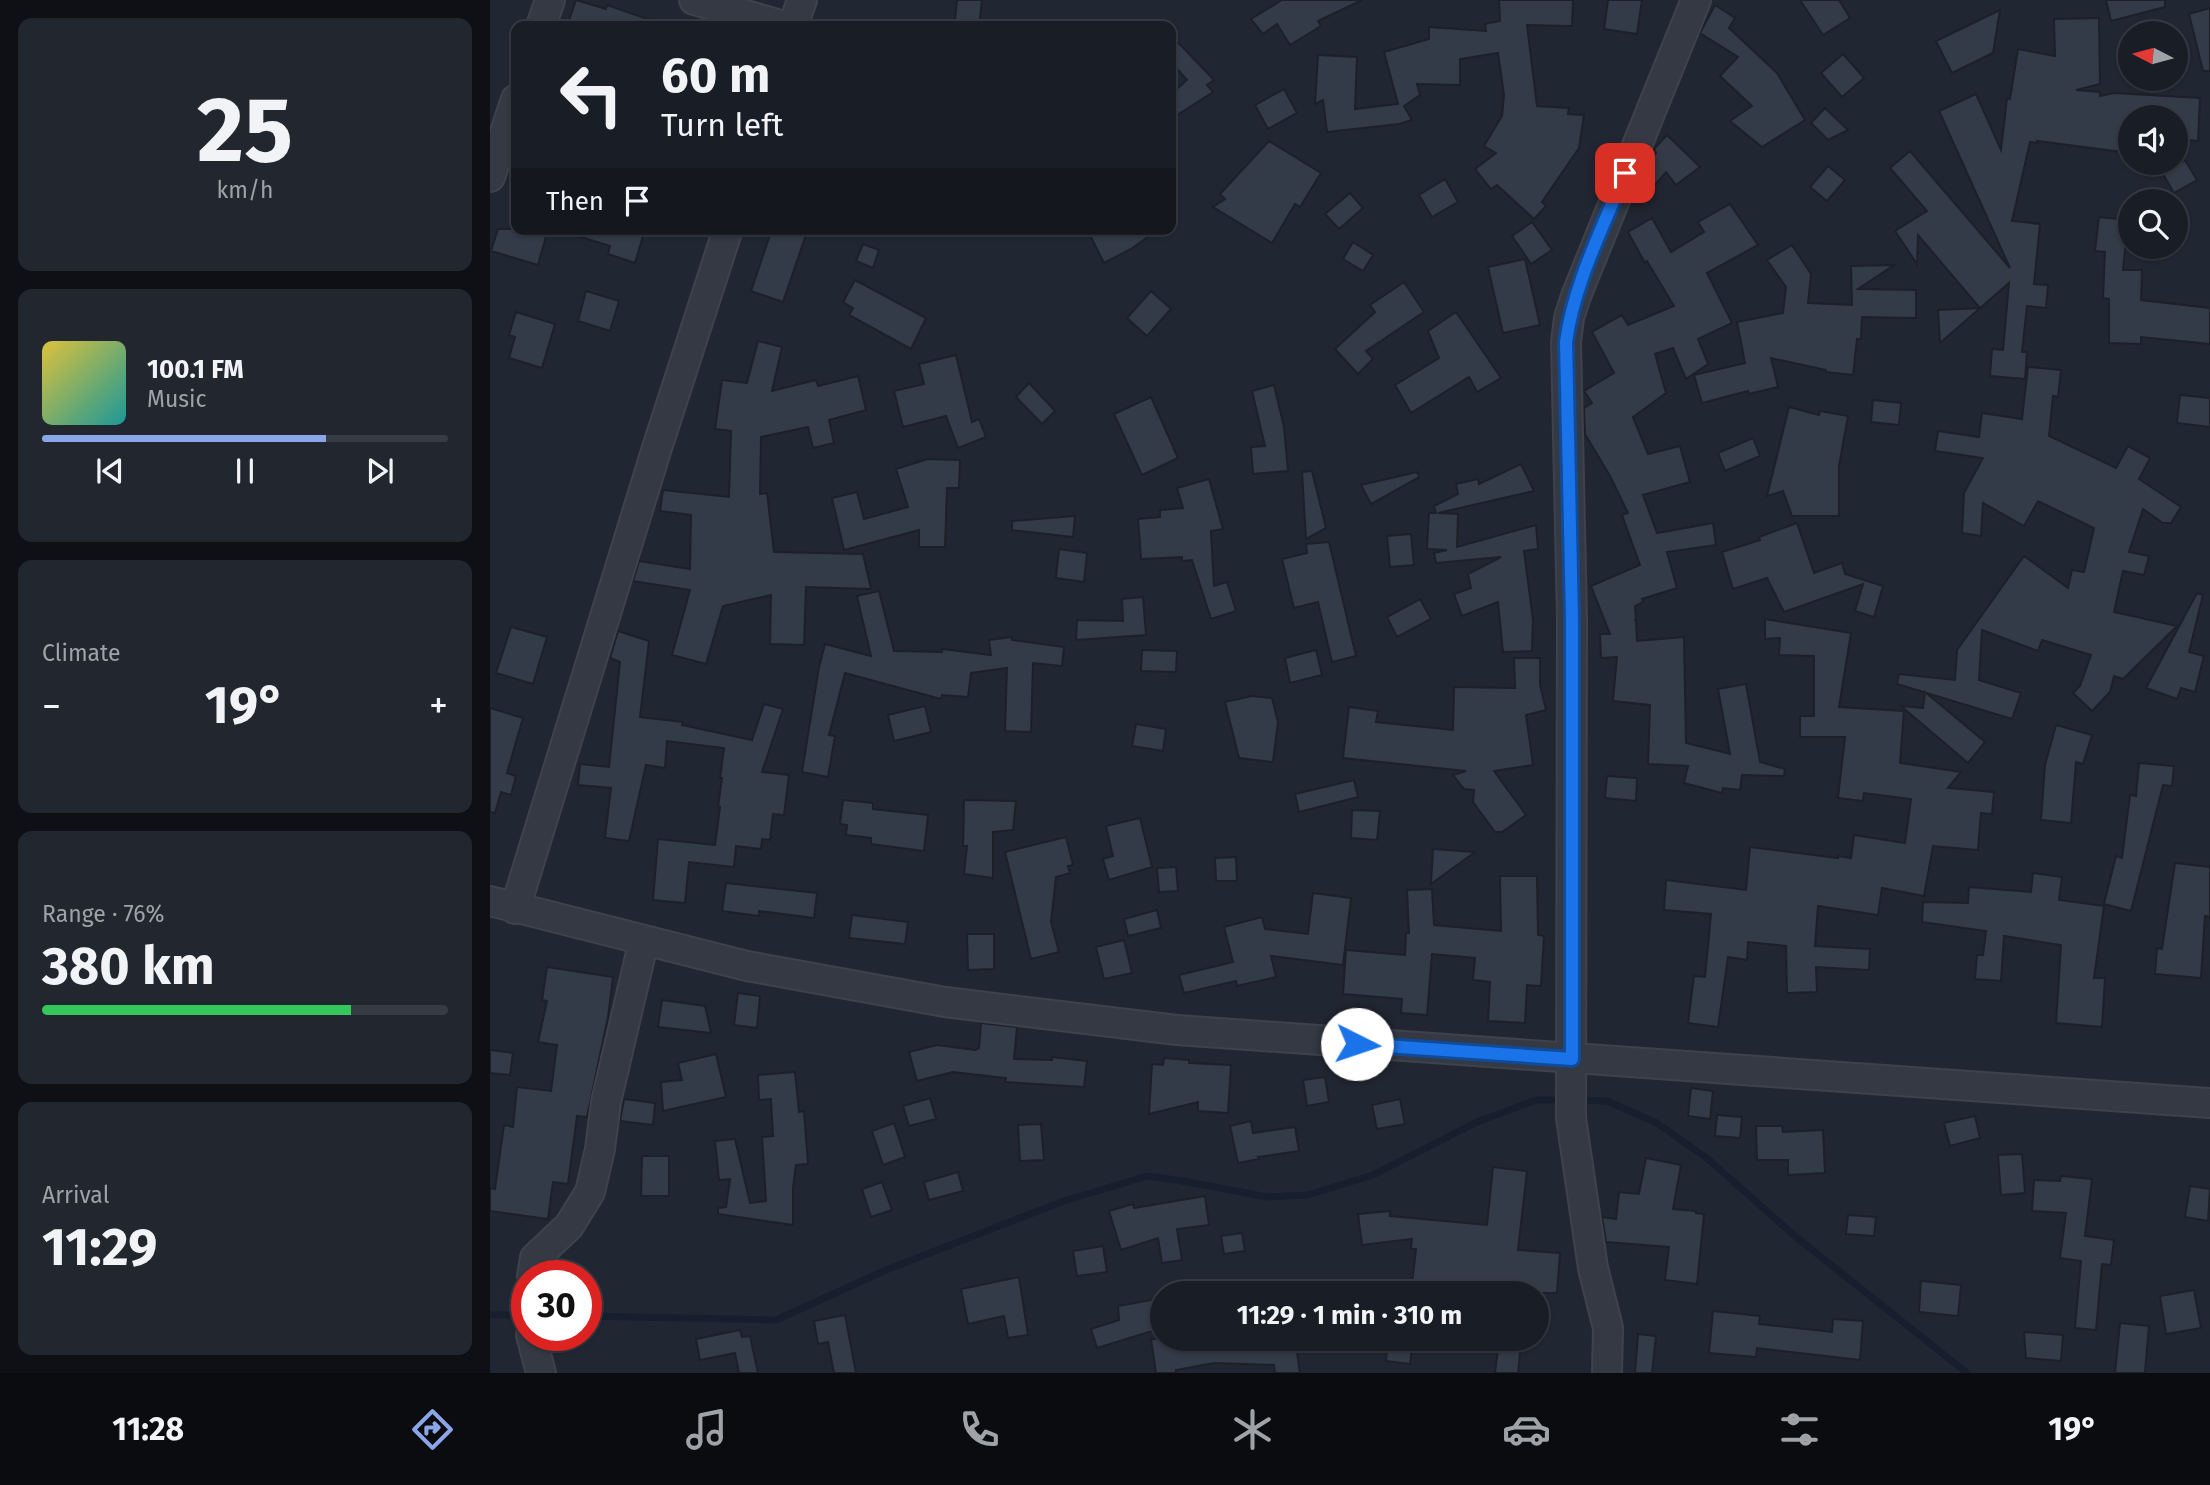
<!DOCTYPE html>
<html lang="en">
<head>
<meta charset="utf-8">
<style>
  body { margin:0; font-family:"Fira Sans",sans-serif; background:#22262e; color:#f1f3f6; height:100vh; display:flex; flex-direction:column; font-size:26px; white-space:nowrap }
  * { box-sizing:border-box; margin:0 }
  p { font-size:23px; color:#9fa2a7 }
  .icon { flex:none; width:38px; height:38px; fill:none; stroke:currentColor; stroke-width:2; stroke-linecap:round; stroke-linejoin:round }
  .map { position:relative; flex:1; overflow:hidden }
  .drawer { display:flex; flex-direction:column; gap:18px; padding:18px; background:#0e1015; width:490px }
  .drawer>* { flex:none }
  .guide { position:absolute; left:21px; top:21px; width:665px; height:214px; border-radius:14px; box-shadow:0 2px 5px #0004,0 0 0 2px #373b43; background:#191d26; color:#f1f3f6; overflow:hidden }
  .needle { width:46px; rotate:276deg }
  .tools { position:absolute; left:1628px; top:21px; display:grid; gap:14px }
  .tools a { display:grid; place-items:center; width:70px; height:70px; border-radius:50%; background:#191d26; box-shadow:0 2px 5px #0004,0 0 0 2px #373b43; font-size:35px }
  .speed { position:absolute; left:21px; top:1260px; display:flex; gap:14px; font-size:35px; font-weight:700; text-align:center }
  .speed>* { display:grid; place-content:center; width:91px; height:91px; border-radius:50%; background:#191d26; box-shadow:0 2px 5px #0004,0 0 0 2px #373b43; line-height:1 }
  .speed .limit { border:10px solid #d22; background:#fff; color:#111 }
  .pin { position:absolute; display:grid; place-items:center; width:60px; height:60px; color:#fff; margin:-30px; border-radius:14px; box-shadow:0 4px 10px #0006 }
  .me { position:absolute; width:77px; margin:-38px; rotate:94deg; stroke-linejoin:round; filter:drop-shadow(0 0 5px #0008) }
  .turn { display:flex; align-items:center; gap:24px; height:147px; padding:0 35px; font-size:32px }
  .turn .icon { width:91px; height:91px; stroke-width:2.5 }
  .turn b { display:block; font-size:49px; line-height:60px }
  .then { display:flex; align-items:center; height:66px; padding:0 35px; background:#0003; gap:14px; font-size:26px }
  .big { font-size:52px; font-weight:700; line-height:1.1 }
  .drawer .card { flex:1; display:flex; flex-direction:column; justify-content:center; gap:10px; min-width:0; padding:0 24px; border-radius:14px; background:#22262e }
  .drawer .dial { align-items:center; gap:0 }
  .dial b { font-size:91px; line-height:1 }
  .song { display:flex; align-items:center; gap:21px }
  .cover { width:84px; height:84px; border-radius:10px; background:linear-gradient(135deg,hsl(50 70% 55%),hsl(180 70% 35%)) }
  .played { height:7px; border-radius:4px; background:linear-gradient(90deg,#8ba6e8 70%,#373b43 70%) }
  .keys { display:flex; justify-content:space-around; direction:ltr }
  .heat { display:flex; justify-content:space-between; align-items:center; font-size:38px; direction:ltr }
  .charge { height:10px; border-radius:5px; background:linear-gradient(90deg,#34c759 76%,#373b43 0) }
  .trip { position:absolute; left:660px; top:1281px; width:399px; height:70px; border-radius:35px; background:#191d26; box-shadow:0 2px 5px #0004,0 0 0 2px #373b43; font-weight:700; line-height:70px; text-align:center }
  .tab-bar { display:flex; height:112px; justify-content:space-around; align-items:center; background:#0a0c0f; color:#9fa2a7 }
  .tab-bar .icon { width:49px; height:49px }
  .tab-bar .on { color:#8ba6e8 }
  .tab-bar b { font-size:32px; color:#f1f3f6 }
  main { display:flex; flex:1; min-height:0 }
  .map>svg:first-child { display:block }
</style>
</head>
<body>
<main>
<section class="drawer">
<div class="card dial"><b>25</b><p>km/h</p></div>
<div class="card">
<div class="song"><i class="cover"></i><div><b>100.1 FM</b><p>Music</p></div></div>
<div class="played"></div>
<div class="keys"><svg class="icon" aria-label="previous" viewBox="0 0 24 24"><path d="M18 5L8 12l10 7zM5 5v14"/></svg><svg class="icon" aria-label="pause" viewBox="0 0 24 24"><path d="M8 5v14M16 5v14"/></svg><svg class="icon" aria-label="next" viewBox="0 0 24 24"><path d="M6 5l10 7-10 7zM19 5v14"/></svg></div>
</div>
<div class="card"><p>Climate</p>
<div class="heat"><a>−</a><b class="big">19°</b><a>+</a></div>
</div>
<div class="card"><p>Range · 76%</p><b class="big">380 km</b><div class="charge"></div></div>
<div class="card"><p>Arrival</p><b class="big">11:29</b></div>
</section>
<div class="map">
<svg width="1720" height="1373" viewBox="0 0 1720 1373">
  <rect width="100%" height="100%" fill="#212732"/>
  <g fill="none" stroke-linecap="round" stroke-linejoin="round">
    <path stroke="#171e2d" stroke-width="7" d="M1087,1100L1117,1101L1167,1123L1218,1159L1306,1237L1477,1373
      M0,1315H37
      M96,1316L286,1320L396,1270L574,1201L657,1176L693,1181L777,1197L818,1195L883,1175L987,1122L1046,1100H1076"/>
  </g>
  <path fill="#343b48" stroke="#1c2029" stroke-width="2" d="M86,0L116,9L117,5L169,23L168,26H77Z
    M467,0H492L489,26H467V21H465Z
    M792,0H872L828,21L831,26L800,45L787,24L773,34L761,19Z
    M1009,0H1083L1082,26L1037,25L1047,106L1079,108L1078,114L1094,115L1089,148L1052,202L1056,206L1044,219L1007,185L1001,189L985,169L1006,153L994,146L1012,116L1014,95L1008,53L970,59V85L927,84L930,95L914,106L922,120L909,124L837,132L833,100L825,104L828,55L867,57L865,109L908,104L894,52L939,39V27L996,31L995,24L1010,21Z
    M1118,0H1152L1147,34L1114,29Z
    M1310,0H1349L1360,18L1333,35Z
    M1616,0H1675V7L1621,21Z
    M1225,5L1245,18L1239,28L1287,73L1315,120L1272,147L1240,121L1262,106L1230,76L1248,57L1210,33Z
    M1720,8V71H1713L1699,14Z
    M1510,10L1503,53L1462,73L1446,41Z
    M1609,18L1610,84L1586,90L1610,92V96L1624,93L1710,98L1708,141L1685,139V117L1640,116V153L1547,141V143L1540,142L1522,221L1550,224L1544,284L1558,285L1556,308L1537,306L1532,352H1537L1535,379L1500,376L1502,349L1513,350L1519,283L1450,343L1448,310L1490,308L1428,235L1427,264L1405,231L1437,211L1400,168L1420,151L1520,268L1449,111L1486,94L1511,150L1517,98L1520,99L1528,49L1565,56L1564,19Z
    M681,35L724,80L717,85L723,92L681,119V94L697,80L681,62Z
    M1353,54L1374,78L1352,97L1331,73Z
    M794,89L807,113L778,129L765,105Z
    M1335,108L1358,130L1338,140L1321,123Z
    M1177,135L1210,167L1186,185L1176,172L1158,193L1149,185L1158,162L1166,153L1164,149Z
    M779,141L831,173L810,207L805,204L782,243L723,207L735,199L730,194Z
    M1695,160L1707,180L1684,193L1673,174Z
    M1338,166L1355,180L1337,201L1320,187Z
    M955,179L968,202L942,217L929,195Z
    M860,193L873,208L849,229L835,214Z
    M1240,204L1268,245L1217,273L1242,323L1208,339L1218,364L1196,379L1183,348L1165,354L1176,393L1143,417L1158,454L1190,446L1200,482L1153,495L1167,533L1223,523L1226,545L1177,552L1187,588L1152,599L1153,602L1145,606L1146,620H1144H1146L1147,641L1194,637L1196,743L1240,754L1228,689L1256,684L1270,762L1295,769L1294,776L1252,775L1250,790L1233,788L1232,793L1194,783L1198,766L1158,764L1160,705L1123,701L1127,657L1111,658L1110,634H1120L1101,586L1150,565L1132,515L1138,513L1120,476L1095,434L1094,408L1102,403L1094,391L1124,373L1102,332L1132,315L1138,325L1184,306L1157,261L1155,263L1138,232L1162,218L1181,252L1214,232L1208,222Z
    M1609,217L1638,220L1633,270H1652L1651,300L1720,308V344L1651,337V344L1619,343V299L1613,298L1615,252L1605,251Z
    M1042,222L1062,250L1041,264L1022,236Z
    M8,229H58L48,265L1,251Z
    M82,229H155L145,263L118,254L120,246L81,234Z
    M282,229H318L293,302L261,291Z
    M597,229H669L641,249L614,263Z
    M863,242L883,255L873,271L853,259Z
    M373,244L389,250L383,268L366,261Z
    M1302,245L1321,274L1318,303L1362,305L1361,266L1404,265L1368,289L1426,290V318L1372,317L1371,339H1367L1363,375L1336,372V370L1281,358L1288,387L1259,394L1258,391L1212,403L1204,375L1255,363L1247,322L1293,313L1296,287L1277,260Z
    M1035,259L1050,325L1013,333L998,267Z
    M365,280L436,318L421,349L359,315L363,308L353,302Z
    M914,282L934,312L876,351L883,359L868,374L845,349L885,312L880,305Z
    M96,291L129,301L120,331L88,321Z
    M661,291L681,309L657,336L637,318Z
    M26,312L65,324L52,368L19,358L25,337L19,335Z
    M966,312L1011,378L987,392L979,377L921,413L905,385L949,358L938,331Z
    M268,341L292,347L282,391L326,380L328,386L368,376L376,410L339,420L344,443L323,448L318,427L271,437L270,494L277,493L284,552L373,554L381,589L316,587L314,645L280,644L281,595L233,606L216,664L182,655L200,590L143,581L149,561L200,569L201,515L170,511L173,490L239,497L241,431L225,429L232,380L257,383Z
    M466,355L482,422L489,419L496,437L468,448L456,416L413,427L404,391L434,384L429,364Z
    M1538,367L1571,370L1568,397L1563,396L1559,436L1626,468L1638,446L1660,458L1649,479L1691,507L1681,523H1673L1653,509L1639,552L1659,556L1654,575L1633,571L1624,612L1687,626L1633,679L1624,676L1620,692L1602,711L1583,693L1590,686L1601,655L1552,640L1548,651L1492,630L1489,680L1531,693L1522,719L1407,684L1409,674L1465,680L1467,650L1534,556L1578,588L1582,570L1594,572L1604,528L1548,501L1534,526L1493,503L1491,536L1472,533L1474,493L1493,458L1445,451L1448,431L1489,437L1492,413L1532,419Z
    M539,383L565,411L552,424L526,397Z
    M784,385L794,427L798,471L763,474L761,447L775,446L762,391Z
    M1690,395L1720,398V427L1687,423Z
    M661,397L688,458L652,475L624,414Z
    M1383,400L1411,403L1409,425L1381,422Z
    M1299,407L1329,415L1330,411L1358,416L1349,466V516H1302L1293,491L1277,496Z
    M1263,438L1270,456L1235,471L1228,453Z
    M438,459L470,460L469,488H457L455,547H429V530L354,550L342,498L367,492L374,519L418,507L406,469Z
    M1031,464L1044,491L948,513L968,514L967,547L1046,525L1048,549L1034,551L1043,620L1042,651L1013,652L1008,602L972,616L964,594L981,588L978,574L1011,557L946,563L944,553L957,550L937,549L939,513H946L944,506L968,494L966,484L988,479L989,484Z
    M822,471L836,528L816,539L812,472Z
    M927,472L929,477L881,504L871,485Z
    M719,479L733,529L721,531L724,586L737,582L746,611L721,619L702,560L692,561V557L651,559L648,519L670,517V510L693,508L687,488Z
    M585,516L583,537L522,530V521Z
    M1307,523L1324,573L1352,563L1355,574L1393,586L1384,617L1365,611L1373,584L1294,612L1277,578L1243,589L1232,552L1270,540L1269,537Z
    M921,534L924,565L900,567L897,536Z
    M839,542L866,656L842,662L828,602L804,608L792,559L817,553L816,544Z
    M569,549L597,553L594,582L566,578Z
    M389,591L404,651L452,652V649L501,655L499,640L522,637V640L574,647L572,666L543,663L541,732L515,731L517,668L481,673L478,697L452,695L451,699L355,673L339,735L345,736L338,777L312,772L329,667L335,644L381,656L367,596Z
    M1707,593L1713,595L1699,652L1714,656L1705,692L1691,688L1687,699L1656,688Z
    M653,597L656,635L586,640L587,620L633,621L632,599Z
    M930,599L941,619L907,637L897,617Z
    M1275,619L1361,633L1349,707L1414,711L1410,763L1471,772L1458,788L1504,792L1502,814L1491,813L1488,850L1443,846L1434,896L1392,888L1388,915L1328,906L1325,946L1380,949L1379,970L1326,967L1327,992L1297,993L1296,946L1258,942L1257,960L1238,957L1228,1027L1198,1023L1204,976L1215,977L1221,914L1174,910L1176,880L1256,890L1260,847L1348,858V856L1361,858L1364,835L1415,843L1421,799L1374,793L1373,801L1348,798L1355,737H1310V716H1324V656L1289,655L1290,638L1275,639Z
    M21,627L57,637L43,684L6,673Z
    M128,631L159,641L150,717L193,722L192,725L262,740L274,704L293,709L272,772L299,775L294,815L283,814L280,840L272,839L271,849L246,846L244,867L199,862L195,903L163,900L168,839L225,845L230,807H228L232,778H230L234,748L177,741L175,768L156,765L139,841L115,838L121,788L88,785L90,764L119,767L130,662L120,658Z
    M652,650L687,651L686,672L651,671Z
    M826,650L832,675L800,683L795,658Z
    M1024,658H1050V685L1056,710L1036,715L1043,765L1004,771L1036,815L1012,832H1005L983,802L984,790L974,789L963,775L976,771L853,758L859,707L888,711L886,722L963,730L964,687L1025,688Z
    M1435,692L1495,742L1478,763L1411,706L1433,708Z
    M762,696L782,698L788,722L783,762L749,758L735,702Z
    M435,706L441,732L404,741L398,715Z
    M0,708L33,718L17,773L26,776L21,795L11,792L5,813L0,812Z
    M646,724L676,729L673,751L642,746Z
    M1566,725L1602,735L1593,764L1586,762L1581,823L1551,820L1555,765Z
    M1649,763L1684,766L1682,786L1673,785L1641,911L1614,904L1626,856L1632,858L1640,795L1646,796Z
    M1117,776L1147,778L1146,801L1115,798Z
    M864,780L868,797L809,812L805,794Z
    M353,800L383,803V809L438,815L434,851L381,844V838L356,835L357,825L350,824Z
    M474,800L526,801L523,830L503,832V878L474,874L477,846H473Z
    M862,810L890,811L887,840L861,838Z
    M650,818L662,867L619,880L613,859L623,856L616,826Z
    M576,837L583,865L578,866L580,873L566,877L561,922L569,952L541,959L515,852Z
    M943,849L985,852L941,884Z
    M746,857L747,881H726L725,858Z
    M1685,863L1720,867V917L1715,916L1711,978L1665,974L1667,948L1672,949Z
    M686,867L688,891L669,892L667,868Z
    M1543,873L1572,877L1569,900L1614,906L1604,978H1615L1612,1027L1566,1023L1571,945L1514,936L1511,981L1485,979L1487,955H1493L1496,931L1432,922L1433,902L1478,903L1479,887L1541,892Z
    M1010,876H1047L1048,935L1054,936L1051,986L1037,985L1035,1023L998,1021L1000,982L983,980L985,958L942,954L937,1015L911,1013L912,999L853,994L856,950L915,955L916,933H919L917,890L942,889L944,925L1011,931Z
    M236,883L327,893L324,918L269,911V916L232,911Z
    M823,893L861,898L853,965L781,956L786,977L747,986L746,981L694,993L689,975L743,962L734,927L772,917L775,929L818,934Z
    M667,910L671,928L638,936L634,919Z
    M362,915L418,922L415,944L359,938Z
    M477,934H504V969L478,970Z
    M634,940L642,973L614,979L606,947Z
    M57,967L123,977L118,1017L97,1117L87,1116L78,1184L63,1182L58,1219L0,1211V1188L5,1189L14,1125L23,1127L27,1087L61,1091L67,1045L48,1042L57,1001L52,1000Z
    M248,993L270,996L267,1028L244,1025Z
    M172,1000L215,1006L221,1033L168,1027Z
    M491,1023L527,1027L524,1059L562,1060V1057L597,1061L594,1087L515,1082L516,1078L463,1072L427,1081L419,1052L447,1045L485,1050L489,1048Z
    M0,1050L23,1053L20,1075L0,1073Z
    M226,1054L236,1097L173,1111L171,1082L192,1080L188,1063Z
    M674,1058L699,1060V1063L741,1065L738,1113L708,1111V1102L659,1114L662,1064L673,1065Z
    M305,1072L309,1112L314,1111L318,1164L306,1165L303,1188V1225L228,1214V1208L236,1207L240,1179L229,1180L225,1141L245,1139L260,1203L276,1201L272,1137L283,1136L281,1099L269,1100L268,1075Z
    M835,1077L839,1102L817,1106L813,1080Z
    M1201,1088L1223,1091L1220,1119L1198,1116Z
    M440,1098L446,1119L419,1126L413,1106Z
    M134,1099L165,1103L163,1125L130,1121Z
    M910,1099L915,1124L887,1129L882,1105Z
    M1227,1115L1252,1117L1250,1138L1225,1136Z
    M1485,1116L1490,1138L1460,1146L1454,1123Z
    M761,1121L763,1133L805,1127L809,1151L768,1157L769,1159L748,1163L740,1126Z
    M404,1123L415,1157L393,1165L382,1131Z
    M551,1124L554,1160L530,1161L528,1125Z
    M1266,1126H1292L1293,1132L1333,1130L1335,1173L1298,1175V1160H1267Z
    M1532,1154L1535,1193L1511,1195L1508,1155Z
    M152,1156H179V1196H151Z
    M1156,1158L1191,1165L1183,1209L1206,1211V1213L1214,1214L1207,1284L1175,1280L1179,1247L1116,1242L1112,1217L1126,1219L1129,1192L1149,1194Z
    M1003,1167L1037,1171L1028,1250L1070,1253L1067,1293H921L926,1249H921L922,1239L872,1245L868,1214L900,1211V1216L997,1225Z
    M468,1172L473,1191L439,1200L434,1182Z
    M1571,1176L1602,1179L1595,1236L1624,1240L1621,1265L1612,1264L1606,1330L1585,1328L1591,1261L1570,1258L1576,1213L1542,1211L1544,1180L1570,1181Z
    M392,1182L402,1210L381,1217L372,1189Z
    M1700,1186L1720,1189L1718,1221L1695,1217Z
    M715,1196L719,1225L687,1229L692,1260L672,1263L668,1238L631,1250L619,1211L643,1204L644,1208Z
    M1358,1215L1386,1217L1384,1236L1356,1234Z
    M752,1233L755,1251L734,1254L731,1236Z
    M613,1246L617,1272L587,1276L583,1251Z
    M529,1277L538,1335L518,1338L514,1316L478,1324L471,1289Z
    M1431,1281L1471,1285L1468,1316L1429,1312Z
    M1704,1290L1711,1328L1676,1334L1670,1296Z
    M672,1298V1328L607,1348L601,1329L629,1320L628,1306Z
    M1223,1311L1270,1316L1269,1324L1342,1332L1343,1319L1373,1321L1370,1360L1267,1348L1266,1357L1219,1353Z
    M355,1315L366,1373H344L338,1342L328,1344L324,1321Z
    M1630,1323L1659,1326L1655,1373H1625Z
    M250,1330L252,1337L260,1336L268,1373H249L245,1353L210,1360L206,1339Z
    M1534,1332L1573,1335L1571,1361L1536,1358Z
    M1148,1334L1166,1336L1162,1373H1145Z
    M661,1339H805L810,1373H785L784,1365L724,1363L686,1370V1373H666Z
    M898,1339H923L920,1364L896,1361Z
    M1009,1341L1031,1344L1028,1373H1005Z"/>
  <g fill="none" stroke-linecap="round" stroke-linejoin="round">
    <g stroke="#3e424c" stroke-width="32">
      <path id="minor" d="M204,0L294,26
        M51,26L60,0
        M303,26L312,0
        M0,177L26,99
        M0,901L257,966L455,1002L687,1030L1720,1103
        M25,909L166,451L238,229
        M42,1276L45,1258L79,1226L100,1192L110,1149L116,1102L154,940
        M41,1335L51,1373
        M1117,1373L1118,1328L1103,1268L1081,1118L1082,619L1076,342L1079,318L1086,296L1206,0"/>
    </g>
    <use href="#minor" stroke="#343943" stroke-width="28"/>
  </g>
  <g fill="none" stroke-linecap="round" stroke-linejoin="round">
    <g stroke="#114b97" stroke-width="18">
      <path id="route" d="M867,1044L1082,1059V619L1076,342C1084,283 1113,228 1135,173"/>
    </g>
    <use href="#route" stroke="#1a73e8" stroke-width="12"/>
  </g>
</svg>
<div class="tools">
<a><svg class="needle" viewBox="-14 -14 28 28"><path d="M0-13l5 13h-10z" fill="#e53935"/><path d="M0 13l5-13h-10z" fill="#9fa2a7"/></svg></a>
<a><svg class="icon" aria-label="sound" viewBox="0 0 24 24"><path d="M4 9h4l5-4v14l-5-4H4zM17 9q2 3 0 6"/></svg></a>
<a><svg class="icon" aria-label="search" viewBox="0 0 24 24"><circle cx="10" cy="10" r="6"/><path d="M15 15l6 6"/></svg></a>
</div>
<div class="speed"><div class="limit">30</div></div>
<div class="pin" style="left:1135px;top:173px;background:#d93025"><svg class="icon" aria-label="arrive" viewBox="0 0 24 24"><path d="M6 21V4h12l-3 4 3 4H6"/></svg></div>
<svg class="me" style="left:867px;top:1044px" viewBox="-20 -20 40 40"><circle r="19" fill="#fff"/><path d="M0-13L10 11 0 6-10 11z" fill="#1a73e8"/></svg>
<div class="trip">11:29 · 1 min · 310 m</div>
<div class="guide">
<div class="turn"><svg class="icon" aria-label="left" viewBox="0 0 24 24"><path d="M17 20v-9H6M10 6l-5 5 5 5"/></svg><div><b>60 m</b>Turn left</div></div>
<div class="then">Then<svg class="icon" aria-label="arrive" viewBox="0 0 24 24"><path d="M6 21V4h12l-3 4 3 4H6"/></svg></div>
</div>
</div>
</main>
<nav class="tab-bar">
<b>11:28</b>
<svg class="icon on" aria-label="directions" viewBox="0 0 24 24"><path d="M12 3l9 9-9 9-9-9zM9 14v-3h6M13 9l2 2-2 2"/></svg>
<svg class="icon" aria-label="music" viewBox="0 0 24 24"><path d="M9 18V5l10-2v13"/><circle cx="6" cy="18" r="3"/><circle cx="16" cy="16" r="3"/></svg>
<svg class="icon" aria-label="phone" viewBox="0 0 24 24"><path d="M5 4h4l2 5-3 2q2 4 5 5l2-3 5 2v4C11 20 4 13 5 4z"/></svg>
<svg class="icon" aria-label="climate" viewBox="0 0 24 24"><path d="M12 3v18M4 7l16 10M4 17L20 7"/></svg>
<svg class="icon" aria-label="car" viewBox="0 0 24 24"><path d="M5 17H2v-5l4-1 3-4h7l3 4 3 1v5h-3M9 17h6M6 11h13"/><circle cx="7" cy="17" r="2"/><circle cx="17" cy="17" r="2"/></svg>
<svg class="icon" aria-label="filters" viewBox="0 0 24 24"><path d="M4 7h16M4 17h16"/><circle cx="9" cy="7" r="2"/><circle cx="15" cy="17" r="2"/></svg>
<b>19°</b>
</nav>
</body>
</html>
